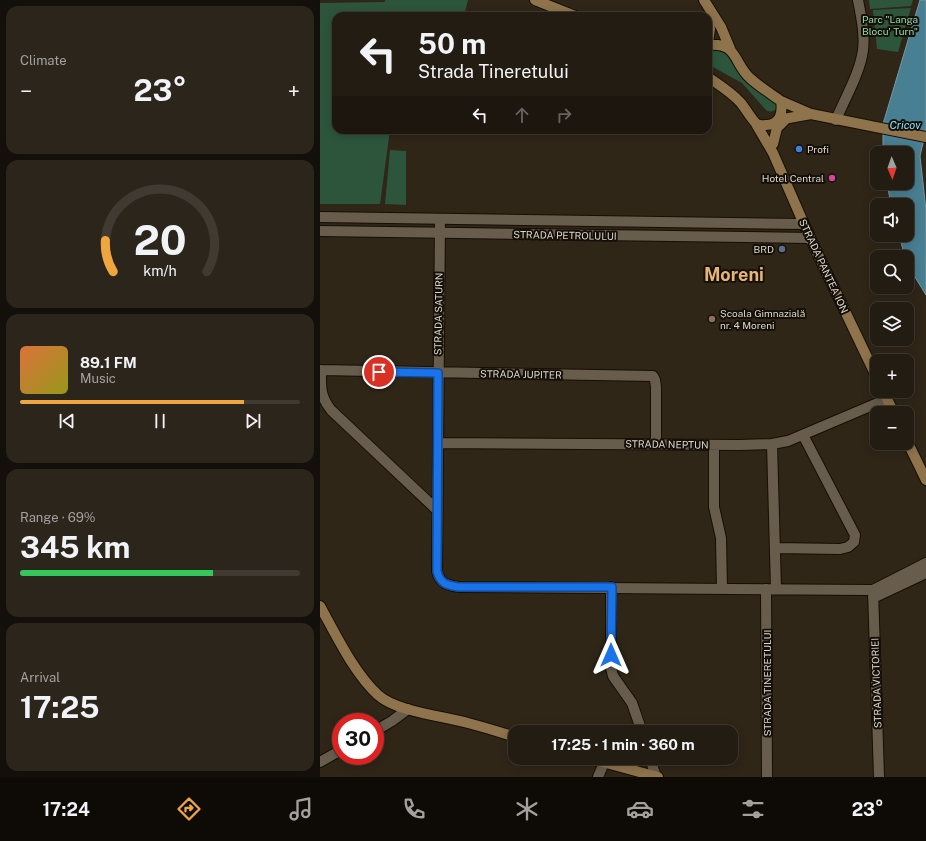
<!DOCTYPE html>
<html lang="en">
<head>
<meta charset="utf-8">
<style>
  body { margin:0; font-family:"Public Sans",sans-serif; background:#2b251b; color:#f1f3f6; height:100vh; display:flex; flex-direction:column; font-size:15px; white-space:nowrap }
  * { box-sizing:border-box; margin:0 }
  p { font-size:13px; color:#a3a19f }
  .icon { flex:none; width:22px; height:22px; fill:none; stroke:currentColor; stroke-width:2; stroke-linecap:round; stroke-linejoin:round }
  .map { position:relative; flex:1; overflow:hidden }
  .drawer { display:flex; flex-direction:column; gap:6px; padding:6px; background:#130f0a; width:320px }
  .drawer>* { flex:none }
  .hud { position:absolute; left:12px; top:12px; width:380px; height:122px; border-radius:12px; box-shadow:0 2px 10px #0003,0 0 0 1px #403a32; background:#231c12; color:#f1f3f6; overflow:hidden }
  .needle { width:26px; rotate:178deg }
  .fabs { position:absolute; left:550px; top:146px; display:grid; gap:8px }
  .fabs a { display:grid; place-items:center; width:44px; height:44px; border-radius:8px; background:#231c12; box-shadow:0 2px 10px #0003,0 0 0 1px #403a32; font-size:20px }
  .speed { position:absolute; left:12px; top:713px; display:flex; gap:8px; font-size:20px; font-weight:700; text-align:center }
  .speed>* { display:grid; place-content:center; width:52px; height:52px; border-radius:50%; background:#231c12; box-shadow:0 2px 10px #0003,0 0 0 1px #403a32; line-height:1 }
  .speed .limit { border:6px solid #d22; background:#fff; color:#111 }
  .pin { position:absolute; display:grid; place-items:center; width:34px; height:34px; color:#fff; margin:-17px; border:2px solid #fff; border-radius:50%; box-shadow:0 1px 4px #0007 }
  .me { position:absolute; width:44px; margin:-22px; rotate:0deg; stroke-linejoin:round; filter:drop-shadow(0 0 3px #0008) }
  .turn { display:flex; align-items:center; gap:14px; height:84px; padding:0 20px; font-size:18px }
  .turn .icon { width:52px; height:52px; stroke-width:2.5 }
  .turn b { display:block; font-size:28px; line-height:34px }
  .lanes { display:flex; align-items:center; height:38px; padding:0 20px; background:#0003; justify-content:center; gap:20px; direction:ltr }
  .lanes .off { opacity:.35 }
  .big { font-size:30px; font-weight:700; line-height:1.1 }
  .drawer .widget { flex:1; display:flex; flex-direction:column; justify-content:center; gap:6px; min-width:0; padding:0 14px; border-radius:12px; background:#2b251b }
  .drawer .dial { align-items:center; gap:0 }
  .dial svg { height:104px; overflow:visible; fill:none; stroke:#403a32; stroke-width:7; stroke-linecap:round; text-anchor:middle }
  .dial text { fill:#f1f3f6; stroke:none }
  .song { display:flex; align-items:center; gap:12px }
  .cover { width:48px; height:48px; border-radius:6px; background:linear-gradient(135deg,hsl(20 70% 55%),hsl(60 70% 35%)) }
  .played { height:4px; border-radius:2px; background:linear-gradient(90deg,#f0a63e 80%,#403a32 80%) }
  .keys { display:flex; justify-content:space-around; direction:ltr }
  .heat { display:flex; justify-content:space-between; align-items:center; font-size:22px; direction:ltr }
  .charge { height:6px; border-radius:3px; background:linear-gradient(90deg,#34c759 69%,#403a32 0) }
  .trip { position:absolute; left:188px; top:725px; width:230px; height:40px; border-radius:12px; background:#231c12; box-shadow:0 2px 10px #0003,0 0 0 1px #403a32; font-weight:700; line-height:40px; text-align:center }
  .tab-bar { display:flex; height:64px; justify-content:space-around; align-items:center; background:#0e0b07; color:#a3a19f }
  .tab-bar .icon { width:28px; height:28px }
  .tab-bar .active { color:#f0a63e }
  .tab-bar b { font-size:18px; color:#f1f3f6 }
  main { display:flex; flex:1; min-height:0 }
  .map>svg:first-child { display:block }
</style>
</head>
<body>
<main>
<section class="drawer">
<div class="widget"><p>Climate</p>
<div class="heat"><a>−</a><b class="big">23°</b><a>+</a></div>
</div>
<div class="widget dial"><svg viewBox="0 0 100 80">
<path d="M14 69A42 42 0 1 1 86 69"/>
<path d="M14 69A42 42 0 0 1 8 45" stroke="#f0a63e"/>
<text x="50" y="56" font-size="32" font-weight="700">20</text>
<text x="50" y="72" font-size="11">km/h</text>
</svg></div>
<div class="widget">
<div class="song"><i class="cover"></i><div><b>89.1 FM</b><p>Music</p></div></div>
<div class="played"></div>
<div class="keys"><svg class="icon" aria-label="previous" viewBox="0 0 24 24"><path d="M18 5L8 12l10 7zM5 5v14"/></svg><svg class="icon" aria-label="pause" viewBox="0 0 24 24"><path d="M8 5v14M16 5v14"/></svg><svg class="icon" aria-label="next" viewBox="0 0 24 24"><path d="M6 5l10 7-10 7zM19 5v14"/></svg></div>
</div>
<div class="widget"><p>Range · 69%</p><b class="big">345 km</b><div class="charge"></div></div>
<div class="widget"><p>Arrival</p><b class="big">17:25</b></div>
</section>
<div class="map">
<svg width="606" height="777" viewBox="0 0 606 777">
  <rect width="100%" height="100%" fill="#2f2618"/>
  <path fill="#2c553c" d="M65,0H148L144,16H16V130H70L60,204H0V3L65,2Z
    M549,0H593L591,6L550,9Z
    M591,8L578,52L557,49L553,10Z
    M401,48L457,100L458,108C455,111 451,112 447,111L422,83L391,66L389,54L392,50Z
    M70,150L86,151V205L65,204Z"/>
  <path fill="#497f92" stroke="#7599a4" d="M600,0H606V130L600,156L606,210V295L587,264V257H585L579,235H587V205H571L567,183H587V153H563V124Z"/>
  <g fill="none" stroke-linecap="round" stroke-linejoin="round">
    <g stroke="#170f03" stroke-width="12">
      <path id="minor" d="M516,120C525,98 540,73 543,50C545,33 541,16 538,0
        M120,219L117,571C120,584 127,585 139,587L553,590L606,563
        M0,370L333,376L335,380L336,387V444
        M1,370C1,388 0,396 11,410L117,510
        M118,443L419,445L452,444L468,441L567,399
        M452,444L456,589
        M394,445V507L401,538L402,589
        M455,548L520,549L528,547L534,542L535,535L483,435
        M291,587V668L293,676L312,703L322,732
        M446,589L447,777
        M553,590L559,777
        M553,598L606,573
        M55,731L72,721L88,709
        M330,758L336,777
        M0,762L21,750
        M278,777L284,763"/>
    </g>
    <g stroke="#170f03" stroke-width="12">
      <path id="tertiary" d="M0,217L484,224
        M0,231L490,238"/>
    </g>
    <g stroke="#170f03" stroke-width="12">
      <path id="secondary" d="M215,0L255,16
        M384,0L401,27L411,51
        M388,20L390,29L388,43
        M388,45C419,42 413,64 431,79C440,87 451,94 461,101C463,113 460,125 446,125C443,125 440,126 437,124C432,121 425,107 420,102C411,92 399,85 388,77
        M461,101L491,114L606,137
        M458,120L491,114
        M436,124L453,153L490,238L557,378
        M453,144L457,128L465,120
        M563,391L574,413
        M587,441L606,480
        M0,606C16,635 34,673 58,695C77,712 123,716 148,723C164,727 179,732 195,737
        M268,758L338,777"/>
    </g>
    <use href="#minor" stroke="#685d4d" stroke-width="10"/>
    <use href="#tertiary" stroke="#685d4d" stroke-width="10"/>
    <use href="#secondary" stroke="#8e734c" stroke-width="10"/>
  </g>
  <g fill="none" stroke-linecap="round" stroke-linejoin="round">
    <g stroke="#114b97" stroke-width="10">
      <path id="route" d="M59,372L118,373L117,571C120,584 127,585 138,587H292L291,655"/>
    </g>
    <use href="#route" stroke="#1a73e8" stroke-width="7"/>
  </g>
  <circle fill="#3f7fe0" stroke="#141009" stroke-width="1.5" cx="479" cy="149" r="4"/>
  <circle fill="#d1479c" stroke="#141009" stroke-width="1.5" cx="512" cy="178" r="4"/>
  <circle fill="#5c6f8a" stroke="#141009" stroke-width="1.5" cx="462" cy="249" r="4"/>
  <circle fill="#8d6e63" stroke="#141009" stroke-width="1.5" cx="392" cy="319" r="4"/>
  <g text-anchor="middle" stroke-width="4" stroke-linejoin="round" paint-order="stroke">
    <g font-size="10" fill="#92d8aa" stroke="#141009">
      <text x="570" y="23">Parc "Langa<tspan x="570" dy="12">Blocu' Turn"</tspan></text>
    </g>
    <g font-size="10" fill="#ddd6cd" stroke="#141009" text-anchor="start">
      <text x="487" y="153">Profi</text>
      <text x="504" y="182" text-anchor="end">Hotel Central</text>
      <text x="454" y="253" text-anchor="end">BRD</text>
      <text x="400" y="317">Școala Gimnazială<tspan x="400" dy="12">nr. 4 Moreni</tspan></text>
    </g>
    <g font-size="10" fill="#ddd6cd" stroke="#141009">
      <text transform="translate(245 235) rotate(1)" y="4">STRADA PETROLULUI</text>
      <text transform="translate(504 266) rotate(65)" y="4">STRADA PANTEA ION</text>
      <text transform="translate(118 314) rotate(-89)" y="4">STRADA SATURN</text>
      <text transform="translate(201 374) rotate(1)" y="4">STRADA JUPITER</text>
      <text transform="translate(347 444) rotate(1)" y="4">STRADA NEPTUN</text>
      <text transform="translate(447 683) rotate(-90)" y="4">STRADA TINERETULUI</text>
      <text transform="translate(556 683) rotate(-92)" y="4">STRADA VICTORIEI</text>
    </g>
    <g font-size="11" font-style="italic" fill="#89e0ff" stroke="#141009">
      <text x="585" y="129">Cricov</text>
    </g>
    <g font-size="18" font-weight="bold" fill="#e7b475" stroke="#141009">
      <text x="414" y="281">Moreni</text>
    </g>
  </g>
</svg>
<div class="fabs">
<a><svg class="needle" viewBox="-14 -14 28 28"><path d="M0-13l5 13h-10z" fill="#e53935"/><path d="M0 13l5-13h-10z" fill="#a3a19f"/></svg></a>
<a><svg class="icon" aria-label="sound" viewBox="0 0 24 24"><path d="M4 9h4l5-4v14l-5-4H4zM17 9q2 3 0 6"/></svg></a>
<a><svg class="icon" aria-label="search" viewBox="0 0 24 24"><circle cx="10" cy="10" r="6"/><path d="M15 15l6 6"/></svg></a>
<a><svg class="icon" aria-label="layers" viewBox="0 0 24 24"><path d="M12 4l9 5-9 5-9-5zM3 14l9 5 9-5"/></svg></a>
<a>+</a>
<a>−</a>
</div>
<div class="speed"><div class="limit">30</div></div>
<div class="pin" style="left:59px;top:372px;background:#d93025"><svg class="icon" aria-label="arrive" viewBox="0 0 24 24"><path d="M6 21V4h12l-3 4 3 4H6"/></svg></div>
<svg class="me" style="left:291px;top:655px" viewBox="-20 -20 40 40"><path d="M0-17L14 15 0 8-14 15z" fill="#1a73e8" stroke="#fff" stroke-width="4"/></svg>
<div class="trip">17:25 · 1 min · 360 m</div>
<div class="hud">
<div class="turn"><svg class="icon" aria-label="left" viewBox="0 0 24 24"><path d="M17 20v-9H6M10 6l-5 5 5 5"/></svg><div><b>50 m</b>Strada Tineretului</div></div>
<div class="lanes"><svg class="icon" aria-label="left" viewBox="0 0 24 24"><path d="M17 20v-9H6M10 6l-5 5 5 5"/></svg><svg class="icon off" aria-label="ahead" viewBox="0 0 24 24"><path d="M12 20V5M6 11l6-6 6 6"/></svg><svg class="icon off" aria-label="right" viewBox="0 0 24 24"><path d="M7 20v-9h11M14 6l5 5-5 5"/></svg></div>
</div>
</div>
</main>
<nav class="tab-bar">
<b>17:24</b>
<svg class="icon active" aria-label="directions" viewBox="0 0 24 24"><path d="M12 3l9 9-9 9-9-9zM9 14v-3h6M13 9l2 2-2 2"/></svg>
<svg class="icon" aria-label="music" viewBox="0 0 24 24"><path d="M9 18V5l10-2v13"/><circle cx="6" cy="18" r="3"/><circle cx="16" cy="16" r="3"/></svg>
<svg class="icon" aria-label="phone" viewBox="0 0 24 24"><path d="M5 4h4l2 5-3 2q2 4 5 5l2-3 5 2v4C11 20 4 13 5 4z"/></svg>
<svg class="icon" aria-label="climate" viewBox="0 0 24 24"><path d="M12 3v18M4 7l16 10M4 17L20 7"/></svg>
<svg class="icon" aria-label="car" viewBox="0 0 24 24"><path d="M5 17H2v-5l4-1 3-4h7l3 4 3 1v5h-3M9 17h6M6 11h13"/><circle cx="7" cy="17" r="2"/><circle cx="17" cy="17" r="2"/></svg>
<svg class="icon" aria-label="filters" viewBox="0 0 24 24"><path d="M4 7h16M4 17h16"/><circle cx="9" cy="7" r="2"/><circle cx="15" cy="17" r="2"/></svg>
<b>23°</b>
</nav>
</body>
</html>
